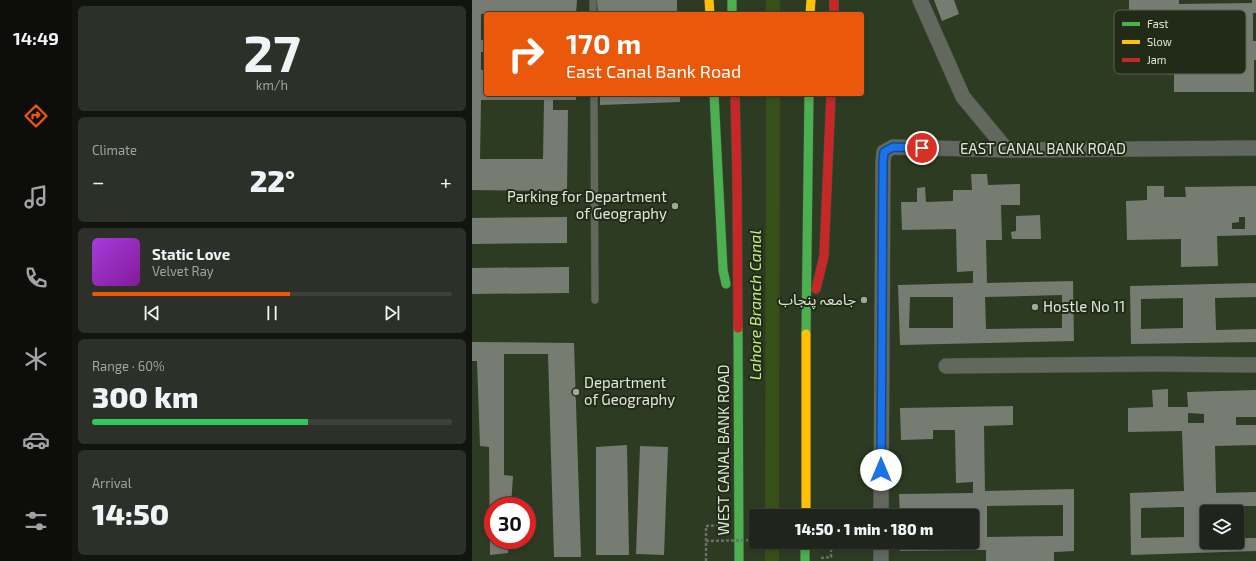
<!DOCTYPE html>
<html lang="en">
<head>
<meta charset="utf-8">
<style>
  body { margin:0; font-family:"Exo 2","Noto Sans Arabic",sans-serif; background:#2d3029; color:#f1f3f6; height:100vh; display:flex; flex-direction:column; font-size:15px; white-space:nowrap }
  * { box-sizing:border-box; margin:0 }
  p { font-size:13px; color:#a2a4a3 }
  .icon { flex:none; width:22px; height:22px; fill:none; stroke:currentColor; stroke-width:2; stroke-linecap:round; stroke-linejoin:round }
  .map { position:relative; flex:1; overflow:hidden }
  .details { display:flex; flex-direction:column; gap:6px; padding:6px; background:#12140f; width:400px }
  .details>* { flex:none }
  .banner { position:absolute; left:12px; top:12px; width:380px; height:84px; border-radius:4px; box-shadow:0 2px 6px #0003,0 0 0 1px #3d413b; background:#ea580c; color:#fff; overflow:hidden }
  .tools { position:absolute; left:728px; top:505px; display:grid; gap:8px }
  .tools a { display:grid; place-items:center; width:44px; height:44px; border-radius:4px; background:#20241c; box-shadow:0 2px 6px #0003,0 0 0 1px #3d413b; font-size:20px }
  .speed { position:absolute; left:12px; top:497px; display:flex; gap:8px; font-size:20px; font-weight:700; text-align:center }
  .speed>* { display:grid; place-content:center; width:52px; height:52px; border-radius:50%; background:#20241c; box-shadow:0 2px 6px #0003,0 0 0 1px #3d413b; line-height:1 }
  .speed .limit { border:6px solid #d22; background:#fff; color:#111 }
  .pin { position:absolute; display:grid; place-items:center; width:34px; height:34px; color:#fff; margin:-17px; border:2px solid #fff; border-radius:50%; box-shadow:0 1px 4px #0007 }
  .me { position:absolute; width:44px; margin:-22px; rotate:0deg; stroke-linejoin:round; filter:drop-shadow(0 0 3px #0008) }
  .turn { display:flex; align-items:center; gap:14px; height:84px; padding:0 16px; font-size:18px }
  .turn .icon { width:52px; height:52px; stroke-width:2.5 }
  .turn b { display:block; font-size:28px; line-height:34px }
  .big { font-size:30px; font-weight:800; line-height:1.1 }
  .details .tile { flex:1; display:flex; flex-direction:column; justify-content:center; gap:6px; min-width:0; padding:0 14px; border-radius:6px; background:#2d3029 }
  .details .dial { align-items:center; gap:0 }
  .dial b { font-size:52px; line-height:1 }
  .song { display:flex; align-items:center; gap:12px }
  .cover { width:48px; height:48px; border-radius:6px; background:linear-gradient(135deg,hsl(280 70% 55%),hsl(290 70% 35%)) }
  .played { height:4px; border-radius:2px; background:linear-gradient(90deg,#ea580c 55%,#3d413b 55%) }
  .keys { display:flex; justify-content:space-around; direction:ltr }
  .heat { display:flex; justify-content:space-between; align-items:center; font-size:22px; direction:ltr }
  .charge { height:6px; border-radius:3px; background:linear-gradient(90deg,#34c759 60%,#3d413b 0) }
  .trip { position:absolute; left:277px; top:509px; width:230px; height:40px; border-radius:4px; background:#20241c; box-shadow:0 2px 6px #0003,0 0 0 1px #3d413b; font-weight:800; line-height:40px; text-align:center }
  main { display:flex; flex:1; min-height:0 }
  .tab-bar { display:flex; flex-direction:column; width:72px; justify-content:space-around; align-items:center; background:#0d0e0b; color:#a2a4a3 }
  .tab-bar .icon { width:28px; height:28px }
  .tab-bar .current { color:#ea580c }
  .tab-bar b { font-size:18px; color:#f1f3f6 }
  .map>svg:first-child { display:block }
</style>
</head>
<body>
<main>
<nav class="tab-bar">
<b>14:49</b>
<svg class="icon current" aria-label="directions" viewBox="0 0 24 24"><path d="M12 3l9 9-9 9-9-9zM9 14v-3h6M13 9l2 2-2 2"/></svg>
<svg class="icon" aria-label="music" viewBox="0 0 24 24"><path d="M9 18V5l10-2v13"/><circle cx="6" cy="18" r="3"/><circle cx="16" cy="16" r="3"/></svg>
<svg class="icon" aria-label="phone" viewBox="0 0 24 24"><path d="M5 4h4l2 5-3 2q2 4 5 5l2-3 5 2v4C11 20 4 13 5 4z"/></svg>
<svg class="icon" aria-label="climate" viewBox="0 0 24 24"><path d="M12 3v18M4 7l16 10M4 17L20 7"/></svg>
<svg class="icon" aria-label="car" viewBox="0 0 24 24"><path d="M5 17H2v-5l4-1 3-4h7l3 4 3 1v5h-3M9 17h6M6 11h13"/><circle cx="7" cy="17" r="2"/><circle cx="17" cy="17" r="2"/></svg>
<svg class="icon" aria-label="filters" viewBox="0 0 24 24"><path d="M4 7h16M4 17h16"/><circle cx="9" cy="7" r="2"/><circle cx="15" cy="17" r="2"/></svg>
</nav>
<section class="details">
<div class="tile dial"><b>27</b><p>km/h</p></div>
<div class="tile"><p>Climate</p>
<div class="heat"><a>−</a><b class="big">22°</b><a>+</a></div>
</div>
<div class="tile">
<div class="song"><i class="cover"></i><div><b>Static Love</b><p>Velvet Ray</p></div></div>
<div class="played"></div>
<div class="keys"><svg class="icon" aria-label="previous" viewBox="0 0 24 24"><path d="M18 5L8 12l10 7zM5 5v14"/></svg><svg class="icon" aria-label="pause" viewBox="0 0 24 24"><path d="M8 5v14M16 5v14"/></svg><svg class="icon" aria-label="next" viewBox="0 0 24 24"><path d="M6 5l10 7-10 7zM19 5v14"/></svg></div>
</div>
<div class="tile"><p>Range · 60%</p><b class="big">300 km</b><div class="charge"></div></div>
<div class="tile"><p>Arrival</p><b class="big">14:50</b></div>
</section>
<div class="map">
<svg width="784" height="561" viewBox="0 0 784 561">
  <rect width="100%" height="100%" fill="#2b3026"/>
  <path fill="#2e3b23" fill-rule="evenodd" d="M0,0H784V561H0ZM14,14H390V94H14ZM21,506H55V540H21ZM735,512H765V542H735ZM284,516H500V542H284Z"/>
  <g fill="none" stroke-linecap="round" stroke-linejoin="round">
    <path stroke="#375019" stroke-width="14" d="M301,14V0
      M300,516L301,94
      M300,561V542"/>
  </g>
  <path fill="#777c72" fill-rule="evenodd" d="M0,0H105L104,14H72V13L9,14V40H14V52H9V70H14V94H104V100H81V110H96L95,191L0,190ZM9,100H72L71,159H8Z
    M125,0H205V14H126Z
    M462,0H482L487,14L470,21Z
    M657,0H707V4L780,3V0H784V13H781V41H784V60H782V92H702V66L656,67V38H703V12H657ZM774,18V44L712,46V20ZM733,55H753L754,74H733Z
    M128,94H208V102L128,105Z
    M499,174H515L516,185L548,184V205H529L530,240H514L515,283L601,281L602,341L428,345L426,285L501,283V271L485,272L484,229L430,230L429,202H445V188L453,187L454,202L481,201V190H500ZM590,295V328L514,329L513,297ZM438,297H481V328H437Z
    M675,186H692V197H714L713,187L784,186V235L745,236L746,266L709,267V239L655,240L654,201L675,200ZM767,217H773V229H760V223L767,222Z
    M568,215L569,239H540L539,232L544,231V216Z
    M95,217V243L0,244V218Z
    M97,267V293L0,294V268Z
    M784,283V297L743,298L744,330L784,329V342L659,344L658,286ZM711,298V328L669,329V299Z
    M0,342L102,343L109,557H82L76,354H32V475L41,476L39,506H21V540H37L36,553L18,555L17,447L8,446L5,361H0Z
    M696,389V407H716L715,392L784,390V417H764V425H784V445L743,446L744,493L784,492V506H745V512H735V542H765V538H784V551L659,555L658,493L712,491L710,431L656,432V408L681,407L680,390ZM716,413L732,414V423H716ZM712,507V537L669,538V508Z
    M541,406V425L512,426L513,491L602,489V551L582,552V561H514V550L428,551V542H500V516H481V508H438V516H428L427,494L501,493V482L484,483L483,430H461V439L429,440L428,408ZM591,505V536L515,537V506Z
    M155,445L157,555H124V447Z
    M168,446L196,447L192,555L164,554Z"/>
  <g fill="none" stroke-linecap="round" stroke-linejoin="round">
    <g stroke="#494d44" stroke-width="8">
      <path id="lane" d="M121,0V14
        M122,94L123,300"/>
    </g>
    <g stroke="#494d44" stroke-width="16">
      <path id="street" d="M448,0L491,97L535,150
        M474,366L685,364L784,365
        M409,516L411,162L412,152L421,147L535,150L784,148
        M409,561V542"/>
    </g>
    <g stroke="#494d44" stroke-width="10">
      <path id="fast" d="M260,0V14
        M242,94L251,270L254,284
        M266,328L267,561
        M334,334L337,94
        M333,542V561"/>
    </g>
    <g stroke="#494d44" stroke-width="10">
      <path id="slow" d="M237,0L238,14
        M338,14L339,0
        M334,516V334"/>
    </g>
    <g stroke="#494d44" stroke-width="10">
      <path id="jam" d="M362,0V14
        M263,94L265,177L266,328
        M344,289L352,256L359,94"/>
    </g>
    <path stroke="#6a6e66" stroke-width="2.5" stroke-dasharray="3 2" stroke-linecap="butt" d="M349,558L359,557V542
      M234,561V526L250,525"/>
    <use href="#lane" stroke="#63685f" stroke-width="7"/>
    <use href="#street" stroke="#63685f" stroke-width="15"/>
    <use href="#fast" stroke="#4caf50" stroke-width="9"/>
    <use href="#slow" stroke="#ffc107" stroke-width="9"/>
    <use href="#jam" stroke="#c62828" stroke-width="9"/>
    <path stroke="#6a6e66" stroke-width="2.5" stroke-dasharray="3 2" stroke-linecap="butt" d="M234,541L284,540"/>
  </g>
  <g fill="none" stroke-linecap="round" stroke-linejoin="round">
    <g stroke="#114b97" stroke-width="10">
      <path id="route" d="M409,470L411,162L412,152L421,147L450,148"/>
    </g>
    <use href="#route" stroke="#1a73e8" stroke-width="7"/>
  </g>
  <g fill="#a1a79b" stroke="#212b17" stroke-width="1.5">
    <circle cx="203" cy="206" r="4"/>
    <circle cx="392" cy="300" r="4"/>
    <circle cx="563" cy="307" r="4"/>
    <circle cx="104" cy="392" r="4"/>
  </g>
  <g text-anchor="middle" stroke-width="4" stroke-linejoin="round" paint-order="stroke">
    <g font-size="15" fill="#e0e7da" stroke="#212b17">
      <text x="571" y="154">EAST CANAL BANK ROAD</text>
      <text transform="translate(252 450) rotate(-90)" y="5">WEST CANAL BANK ROAD</text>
    </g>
    <g font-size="15" fill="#e0e7da" stroke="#212b17" text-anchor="end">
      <text x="195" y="202">Parking for Department<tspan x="195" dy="17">of Geography</tspan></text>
      <text x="384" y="305">جامعہ پنجاب</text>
      <text x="571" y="312" text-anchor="start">Hostle No 11</text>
      <text x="112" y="388" text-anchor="start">Department<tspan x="112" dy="17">of Geography</tspan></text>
    </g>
    <g font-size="16" font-style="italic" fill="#bcf087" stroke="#212b17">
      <text transform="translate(283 305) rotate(-90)" y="6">Lahore Branch Canal</text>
    </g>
  </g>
  <rect x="642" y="10" width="132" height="64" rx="6" fill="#212b17" stroke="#5a6352" stroke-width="1"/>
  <rect x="650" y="22" width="18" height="4" fill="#4caf50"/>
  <rect x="650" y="40" width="18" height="4" fill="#ffc107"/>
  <rect x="650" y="58" width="18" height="4" fill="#c62828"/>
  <g font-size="11" fill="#e0e7da">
    <text x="675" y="28">Fast</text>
    <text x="675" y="46">Slow</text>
    <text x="675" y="64">Jam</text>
  </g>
</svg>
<div class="tools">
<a><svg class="icon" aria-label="layers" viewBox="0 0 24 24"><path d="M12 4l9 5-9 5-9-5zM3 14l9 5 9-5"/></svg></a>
</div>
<div class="speed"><div class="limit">30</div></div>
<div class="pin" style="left:450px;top:148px;background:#d93025"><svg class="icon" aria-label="arrive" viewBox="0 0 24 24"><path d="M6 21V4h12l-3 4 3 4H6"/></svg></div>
<svg class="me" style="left:409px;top:470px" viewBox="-20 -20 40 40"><circle r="19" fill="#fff"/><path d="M0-13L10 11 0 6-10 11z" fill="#1a73e8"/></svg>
<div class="trip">14:50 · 1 min · 180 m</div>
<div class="banner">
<div class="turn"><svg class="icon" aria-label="right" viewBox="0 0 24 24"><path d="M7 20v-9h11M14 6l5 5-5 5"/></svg><div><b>170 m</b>East Canal Bank Road</div></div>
</div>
</div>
</main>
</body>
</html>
